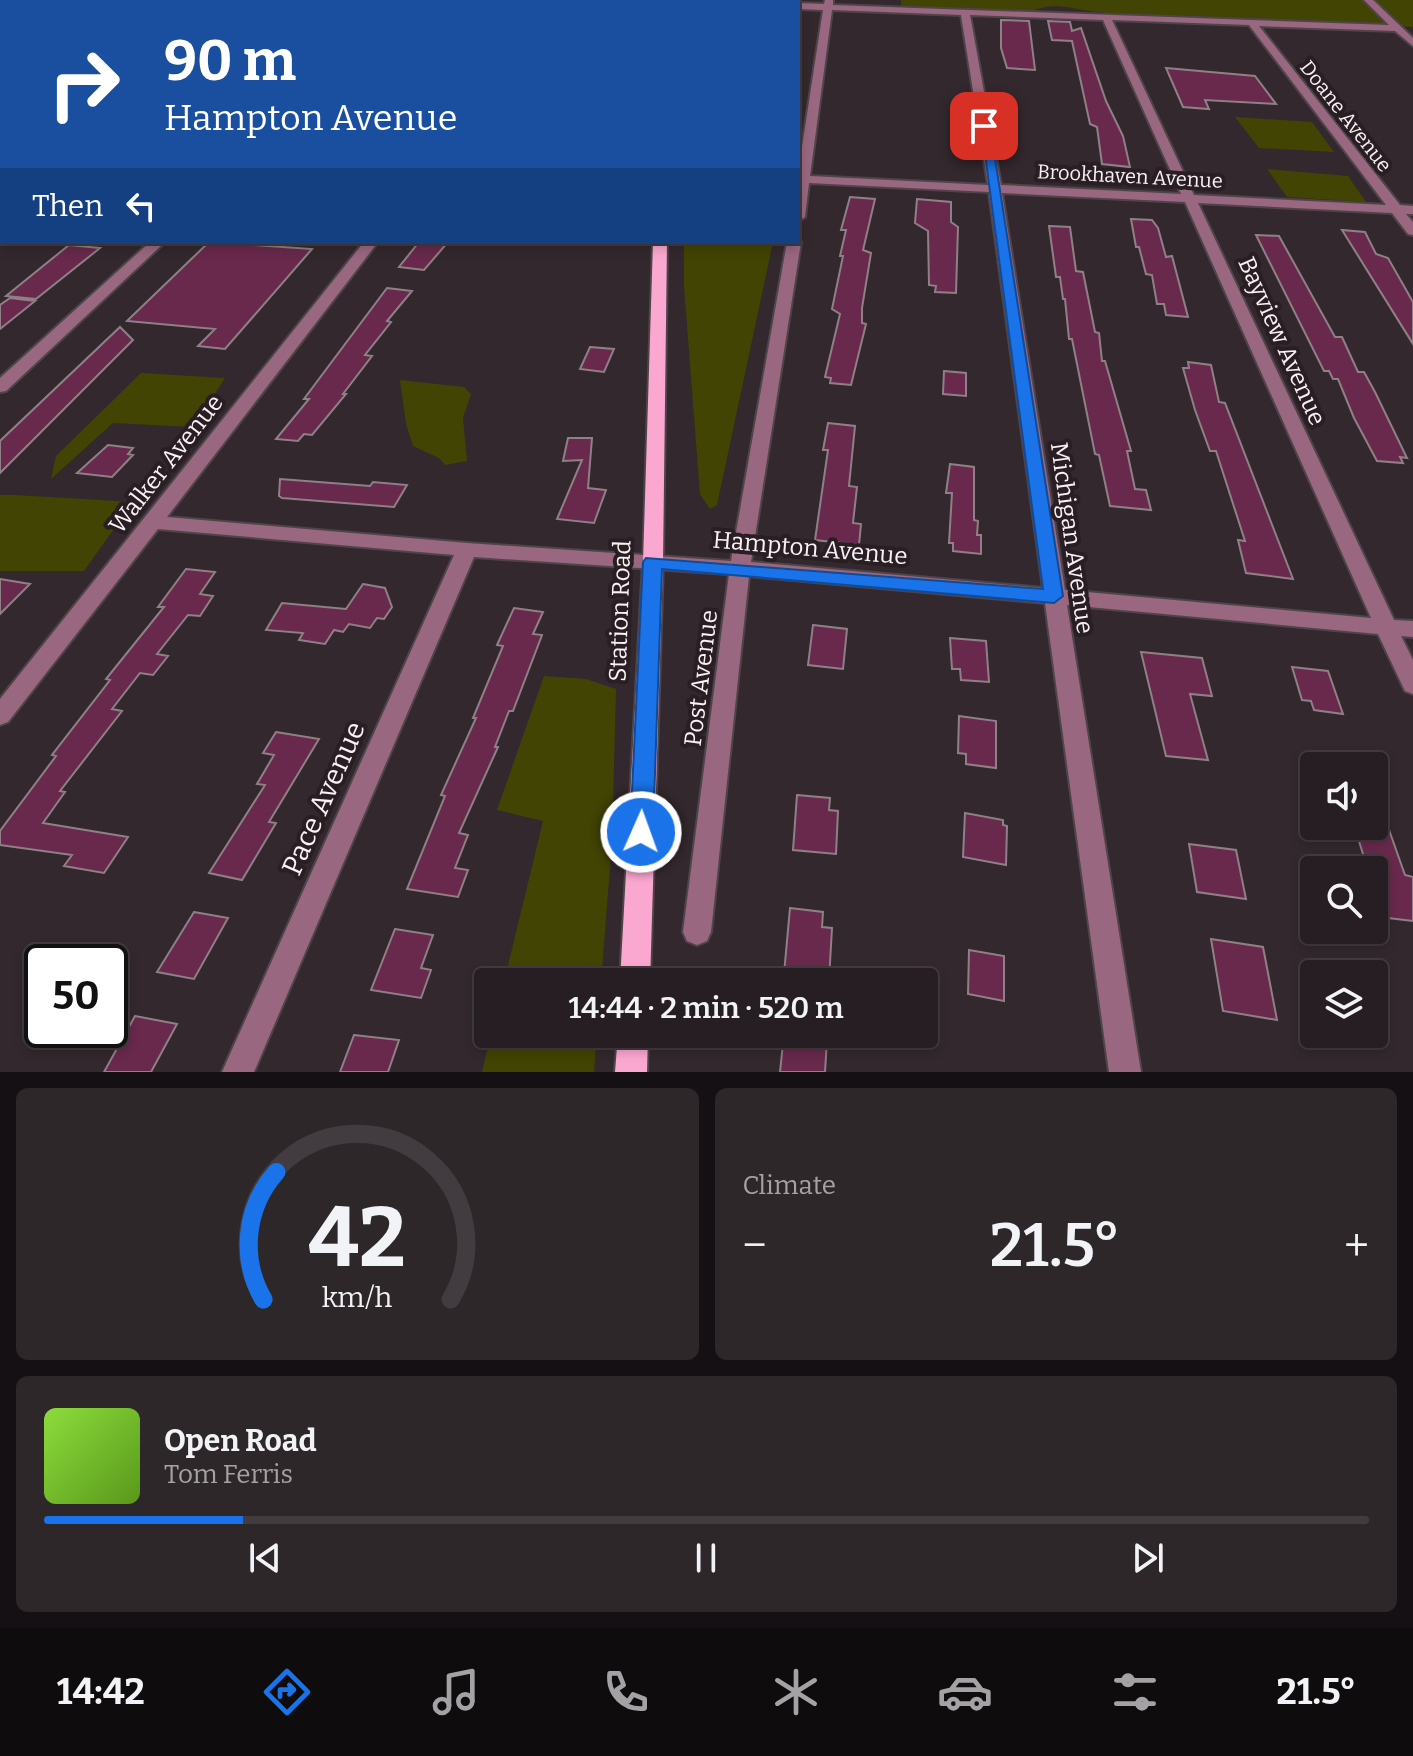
<!DOCTYPE html>
<html lang="en">
<head>
<meta charset="utf-8">
<style>
  body { margin:0; font-family:Bitter,serif; background:#2e272a; color:#f1f3f6; height:100vh; display:flex; flex-direction:column; font-size:30px; white-space:nowrap }
  * { box-sizing:border-box; margin:0 }
  p { font-size:26px; color:#a4a2a5 }
  .icon { flex:none; width:44px; height:44px; fill:none; stroke:currentColor; stroke-width:2; stroke-linecap:round; stroke-linejoin:round }
  .map { position:relative; height:1072px; overflow:hidden }
  .drawer { display:flex; flex-direction:column; gap:16px; padding:16px; background:#151013; flex:1 }
  .drawer>* { flex:none }
  .top-card { position:absolute; left:0px; top:0px; width:800px; height:244px; box-shadow:0 4px 12px #0003,0 0 0 2px #423c40; background:#1a4fa0; color:#fff; overflow:hidden }
  .buttons { position:absolute; left:1300px; top:752px; display:grid; gap:16px }
  .buttons a { display:grid; place-items:center; width:88px; height:88px; border-radius:8px; background:#261e22; box-shadow:0 4px 12px #0003,0 0 0 2px #423c40; font-size:40px }
  .speed { position:absolute; left:24px; top:944px; display:flex; gap:16px; font-size:40px; font-weight:700; text-align:center }
  .speed>* { display:grid; place-content:center; width:104px; height:104px; border-radius:50%; background:#261e22; box-shadow:0 4px 12px #0003,0 0 0 2px #423c40; line-height:1 }
  .speed .limit { border:4px solid #111; border-radius:12px; background:#fff; color:#111 }
  .pin { position:absolute; display:grid; place-items:center; width:68px; height:68px; color:#fff; margin:-34px; border-radius:16px; box-shadow:0 4px 12px #0006 }
  .me { position:absolute; width:88px; margin:-44px; rotate:2deg; stroke-linejoin:round; filter:drop-shadow(0 0 6px #0008) }
  .turn { display:flex; align-items:center; gap:28px; height:168px; padding:0 32px; font-size:36px }
  .turn .icon { width:104px; height:104px; stroke-width:2.5 }
  .turn b { display:block; font-size:56px; line-height:68px }
  .then { display:flex; align-items:center; height:76px; padding:0 32px; background:#0003; gap:16px; font-size:30px }
  .big { font-size:60px; font-weight:600; line-height:1.1 }
  .drawer .widget { flex:1; display:flex; flex-direction:column; justify-content:center; gap:12px; min-width:0; padding:0 28px; border-radius:12px; background:#2e272a }
  .drawer .dial { align-items:center; gap:0 }
  .dial svg { height:208px; overflow:visible; fill:none; stroke:#423c40; stroke-width:7; stroke-linecap:round; text-anchor:middle }
  .dial text { fill:#f1f3f6; stroke:none }
  .song { display:flex; align-items:center; gap:24px }
  .cover { width:96px; height:96px; border-radius:12px; background:linear-gradient(135deg,hsl(90 70% 55%),hsl(90 70% 35%)) }
  .played { height:8px; border-radius:4px; background:linear-gradient(90deg,#1a73e8 15%,#423c40 15%) }
  .keys { display:flex; justify-content:space-around; direction:ltr }
  .heat { display:flex; justify-content:space-between; align-items:center; font-size:44px; direction:ltr }
  .drawer .tiles { flex:1; display:grid; gap:16px; grid-template-columns:1fr 1fr }
  .widget:last-child { grid-column:span 2 }
  .trip { position:absolute; left:474px; top:968px; width:464px; height:80px; border-radius:8px; background:#261e22; box-shadow:0 4px 12px #0003,0 0 0 2px #423c40; font-weight:600; line-height:80px; text-align:center }
  .dock { display:flex; height:128px; justify-content:space-around; align-items:center; background:#0f0c0e; color:#a4a2a5 }
  .dock .icon { width:56px; height:56px }
  .dock .on { color:#1a73e8 }
  .dock b { font-size:36px; color:#f1f3f6 }
  .map>svg:first-child { display:block }
</style>
</head>
<body>
<div class="map">
<svg width="1413" height="1072" viewBox="0 0 1413 1072">
  <rect width="100%" height="100%" fill="#33282d"/>
  <path fill="#424403" d="M901,0H1413V27L1105,15L1103,12C1072,11 1062,0 1031,11L901,12Z
    M1235,117L1312,122L1334,152L1259,148Z
    M1267,169L1348,176L1366,202L1287,197Z
    M684,242H773L717,505L710,509L700,494L684,286Z
    M141,373L225,378L194,427L113,423L51,479L56,456Z
    M400,380L464,387L471,394L463,418L467,461L445,465L439,458L413,446L406,424Z
    M0,495H15L133,502L84,571H0Z
    M544,676L586,679L616,689L612,842L601,982H504L543,821L497,810Z
    M491,1034H597L594,1072H482Z"/>
  <path fill="#68294c" stroke="#8e8086" stroke-width="2" d="M1001,20L1029,21L1035,70L1007,68L1001,48Z
    M1048,21L1070,22L1072,31L1081,28L1106,101L1123,136L1130,167L1102,164L1097,127L1090,124L1072,41L1052,40Z
    M1166,68L1255,76L1276,104L1205,100L1209,109L1183,107Z
    M850,197L875,199L863,250L871,253L862,308V323L866,324L851,385L830,383L831,378L825,377L840,314L832,309L843,256H840L846,230H841Z
    M917,199L951,202V222L958,227L956,293L935,292L936,286L929,285L928,231L915,223Z
    M1131,219L1152,220L1158,228L1166,257L1172,256L1188,317L1166,315L1164,304H1157L1152,275L1146,274L1139,247H1136Z
    M1049,226L1070,227L1076,271L1083,272L1095,332L1099,333L1102,361H1105L1131,451H1127L1135,489L1146,490L1151,510L1110,506L1099,455L1095,454L1072,339H1069L1065,299H1063L1060,277H1056Z
    M1342,230L1365,232L1376,254L1388,258L1413,302V344Z
    M1256,235L1279,236L1335,337H1342L1358,372H1364L1375,392L1407,458L1400,457L1403,463L1377,461L1354,418L1338,379H1333L1329,371H1324Z
    M209,242L312,249L225,349L198,346L215,329L127,321Z
    M419,242H448L424,270L399,267Z
    M69,245L100,248L36,299L6,296Z
    M387,288L412,291L387,321L391,322L365,355L372,356L343,394H346L312,435L304,434L298,441L276,439L309,399H304Z
    M10,298L35,301L0,329V305Z
    M120,327L133,340L0,473V441Z
    M590,347L614,349L604,372L580,369Z
    M1188,362L1211,365L1219,402L1225,403L1293,579L1246,573L1238,540L1245,541L1216,451H1210L1195,410L1183,368H1189Z
    M944,371L966,373V396L943,394Z
    M828,423L855,426L849,486L857,487L853,523L861,524L859,545L815,540L828,450H823Z
    M568,438H592L588,488L606,490L594,523L557,519L582,460L563,461Z
    M108,445L133,448L128,454L133,455L112,477L77,473Z
    M950,464L974,467V520L978,521L977,535H981V554L953,551V543H949L952,493H946Z
    M280,479L370,486L373,482L407,485L394,507L282,498L279,496Z
    M186,569L215,572L200,594L213,596L200,616L188,615L157,654L168,656L153,675L140,673L112,709L122,711L60,791L65,792L43,823L128,837L104,873L64,866L72,855L0,845V831L56,756L52,755L110,680L106,679L164,607H158Z
    M0,579L30,584L0,614Z
    M363,584L385,588L392,607L384,619L377,618L370,628L349,624L343,632L334,630L325,644L299,640L303,633L266,630L282,603L346,609Z
    M514,608L543,612L533,634L542,635L513,711H509L495,747H498L459,833L468,835L455,868L468,870L458,897L407,889L445,796L441,795L476,718H473L503,646L497,645Z
    M813,625L847,629L843,669L808,665Z
    M950,638L986,641L989,682L961,680L960,669H952Z
    M1141,652L1202,658L1212,696L1190,694L1208,760L1166,756Z
    M1292,667L1328,671L1343,714L1314,710L1311,701L1302,700Z
    M959,716L996,721V768L966,764V754L958,753Z
    M276,732L319,739L269,822L276,823L242,880L209,873L265,785L257,784L274,755L263,753Z
    M797,795L830,798L829,810L838,811L836,854L793,850Z
    M1374,796H1377L1405,875L1413,877V921L1380,917L1374,899V870H1368L1358,838L1374,840Z
    M965,813L1003,820V825L1007,826L1006,865L963,857Z
    M1189,844L1236,850L1246,899L1197,892Z
    M790,908L823,912L822,927L832,928L829,980L784,974Z
    M194,912L228,918L194,979L157,972Z
    M395,929L433,935L421,968L431,970L421,998L371,990Z
    M1211,939L1263,947L1277,1020L1223,1011Z
    M969,950L1004,956V1001L968,994Z
    M135,1016L177,1024L151,1072H104Z
    M784,1034L827,1040L825,1072H780Z
    M354,1035L399,1040L388,1072H340Z"/>
  <g fill="none" stroke-linecap="round" stroke-linejoin="round">
    <g stroke="#4f4449" stroke-width="4">
      <path id="minor" d="M431,0L430,2L422,1V0Z
        M642,0H706L707,2H641Z
        M825,0H833V5L1389,25L1364,0H1373L1413,38V46L1395,31L1259,26L1400,205L1413,206V214H1406L1413,222V235L1408,234L1392,213L1198,203L1394,620L1413,621V637L1401,636L1413,660V694L1405,691L1378,634L1067,605L1141,1072H1109L1045,603L749,576L711,932L707,941L697,945L687,941L683,932L729,574L474,557L254,1072H222L454,555L158,529L8,722L0,725V699L364,242H378L167,517L467,543L731,561L787,242H798V239L801,242L751,562L1043,588L989,192L809,183L805,217L798,221V173L823,10L798,9V3L824,4ZM832,10L961,15L988,185L810,176ZM970,15L1103,20L1181,194L1001,185ZM1112,20L1249,25L1386,205L1194,195ZM1002,193L1185,202L1371,618L1065,590Z
        M0,134H2V142H0Z
        M2,201V209L0,210V202Z
        M150,242H165L6,391L0,392V378Z"/>
    </g>
    <g stroke="#4f4449" stroke-width="4">
      <path id="major" d="M666,0H674V2H666Z
        M653,242H667L663,562L650,982H620L643,562Z
        M618,1034H648L647,1072H615Z"/>
    </g>
    <use href="#minor" fill="#996780" fill-rule="evenodd"/>
    <use href="#major" fill="#fba8d1" fill-rule="evenodd"/>
  </g>
  <path fill="#1a73e8" stroke="#114b97" stroke-width="2" d="M981,124L990,126L1063,596L1054,603L662,569L653,832L650,839L641,842L633,839L630,832L643,562L646,558L1043,589Z"/>
  <g text-anchor="middle" stroke-width="8" stroke-linejoin="round" paint-order="stroke">
    <g font-size="20" fill="#f9f1f4" stroke="#291e23">
      <text transform="translate(1346 116) rotate(52)" y="7">Doane Avenue</text>
      <text transform="translate(1130 176) rotate(3)" y="7">Brookhaven Avenue</text>
    </g>
    <g font-size="24" fill="#f9f1f4" stroke="#291e23">
      <text transform="translate(1282 341) rotate(66)" y="8">Bayview Avenue</text>
      <text transform="translate(166 464) rotate(-52)" y="8">Walker Avenue</text>
      <text transform="translate(1072 538) rotate(82)" y="8">Michigan Avenue</text>
      <text transform="translate(810 548) rotate(5)" y="8">Hampton Avenue</text>
      <text transform="translate(620 611) rotate(-88)" y="8">Station Road</text>
      <text transform="translate(701 678) rotate(-83)" y="8">Post Avenue</text>
    </g>
    <g font-size="28" fill="#f9f1f4" stroke="#291e23">
      <text transform="translate(323 798) rotate(-66)" y="10">Pace Avenue</text>
    </g>
  </g>
</svg>
<div class="buttons">
<a><svg class="icon" aria-label="sound" viewBox="0 0 24 24"><path d="M4 9h4l5-4v14l-5-4H4zM17 9q2 3 0 6"/></svg></a>
<a><svg class="icon" aria-label="search" viewBox="0 0 24 24"><circle cx="10" cy="10" r="6"/><path d="M15 15l6 6"/></svg></a>
<a><svg class="icon" aria-label="layers" viewBox="0 0 24 24"><path d="M12 4l9 5-9 5-9-5zM3 14l9 5 9-5"/></svg></a>
</div>
<div class="speed"><div class="limit">50</div></div>
<div class="pin" style="left:984px;top:126px;background:#d93025"><svg class="icon" aria-label="arrive" viewBox="0 0 24 24"><path d="M6 21V4h12l-3 4 3 4H6"/></svg></div>
<svg class="me" style="left:641px;top:832px" viewBox="-20 -20 40 40"><circle r="17" fill="#1a73e8" stroke="#fff" stroke-width="3"/><path d="M0-11L8 9 0 5-8 9z" fill="#fff"/></svg>
<div class="trip">14:44 · 2 min · 520 m</div>
<div class="top-card">
<div class="turn"><svg class="icon" aria-label="right" viewBox="0 0 24 24"><path d="M7 20v-9h11M14 6l5 5-5 5"/></svg><div><b>90 m</b>Hampton Avenue</div></div>
<div class="then">Then<svg class="icon" aria-label="left" viewBox="0 0 24 24"><path d="M17 20v-9H6M10 6l-5 5 5 5"/></svg></div>
</div>
</div>
<section class="drawer">
<div class="tiles">
<div class="widget dial"><svg viewBox="0 0 100 80">
<path d="M14 69A42 42 0 1 1 86 69"/>
<path d="M14 69A42 42 0 0 1 19 20" stroke="#1a73e8"/>
<text x="50" y="56" font-size="32" font-weight="700">42</text>
<text x="50" y="72" font-size="11">km/h</text>
</svg></div>
<div class="widget"><p>Climate</p>
<div class="heat"><a>−</a><b class="big">21.5°</b><a>+</a></div>
</div>
<div class="widget">
<div class="song"><i class="cover"></i><div><b>Open Road</b><p>Tom Ferris</p></div></div>
<div class="played"></div>
<div class="keys"><svg class="icon" aria-label="previous" viewBox="0 0 24 24"><path d="M18 5L8 12l10 7zM5 5v14"/></svg><svg class="icon" aria-label="pause" viewBox="0 0 24 24"><path d="M8 5v14M16 5v14"/></svg><svg class="icon" aria-label="next" viewBox="0 0 24 24"><path d="M6 5l10 7-10 7zM19 5v14"/></svg></div>
</div>
</div>
</section>
<nav class="dock">
<b>14:42</b>
<svg class="icon on" aria-label="directions" viewBox="0 0 24 24"><path d="M12 3l9 9-9 9-9-9zM9 14v-3h6M13 9l2 2-2 2"/></svg>
<svg class="icon" aria-label="music" viewBox="0 0 24 24"><path d="M9 18V5l10-2v13"/><circle cx="6" cy="18" r="3"/><circle cx="16" cy="16" r="3"/></svg>
<svg class="icon" aria-label="phone" viewBox="0 0 24 24"><path d="M5 4h4l2 5-3 2q2 4 5 5l2-3 5 2v4C11 20 4 13 5 4z"/></svg>
<svg class="icon" aria-label="climate" viewBox="0 0 24 24"><path d="M12 3v18M4 7l16 10M4 17L20 7"/></svg>
<svg class="icon" aria-label="car" viewBox="0 0 24 24"><path d="M5 17H2v-5l4-1 3-4h7l3 4 3 1v5h-3M9 17h6M6 11h13"/><circle cx="7" cy="17" r="2"/><circle cx="17" cy="17" r="2"/></svg>
<svg class="icon" aria-label="filters" viewBox="0 0 24 24"><path d="M4 7h16M4 17h16"/><circle cx="9" cy="7" r="2"/><circle cx="15" cy="17" r="2"/></svg>
<b>21.5°</b>
</nav>
</body>
</html>
